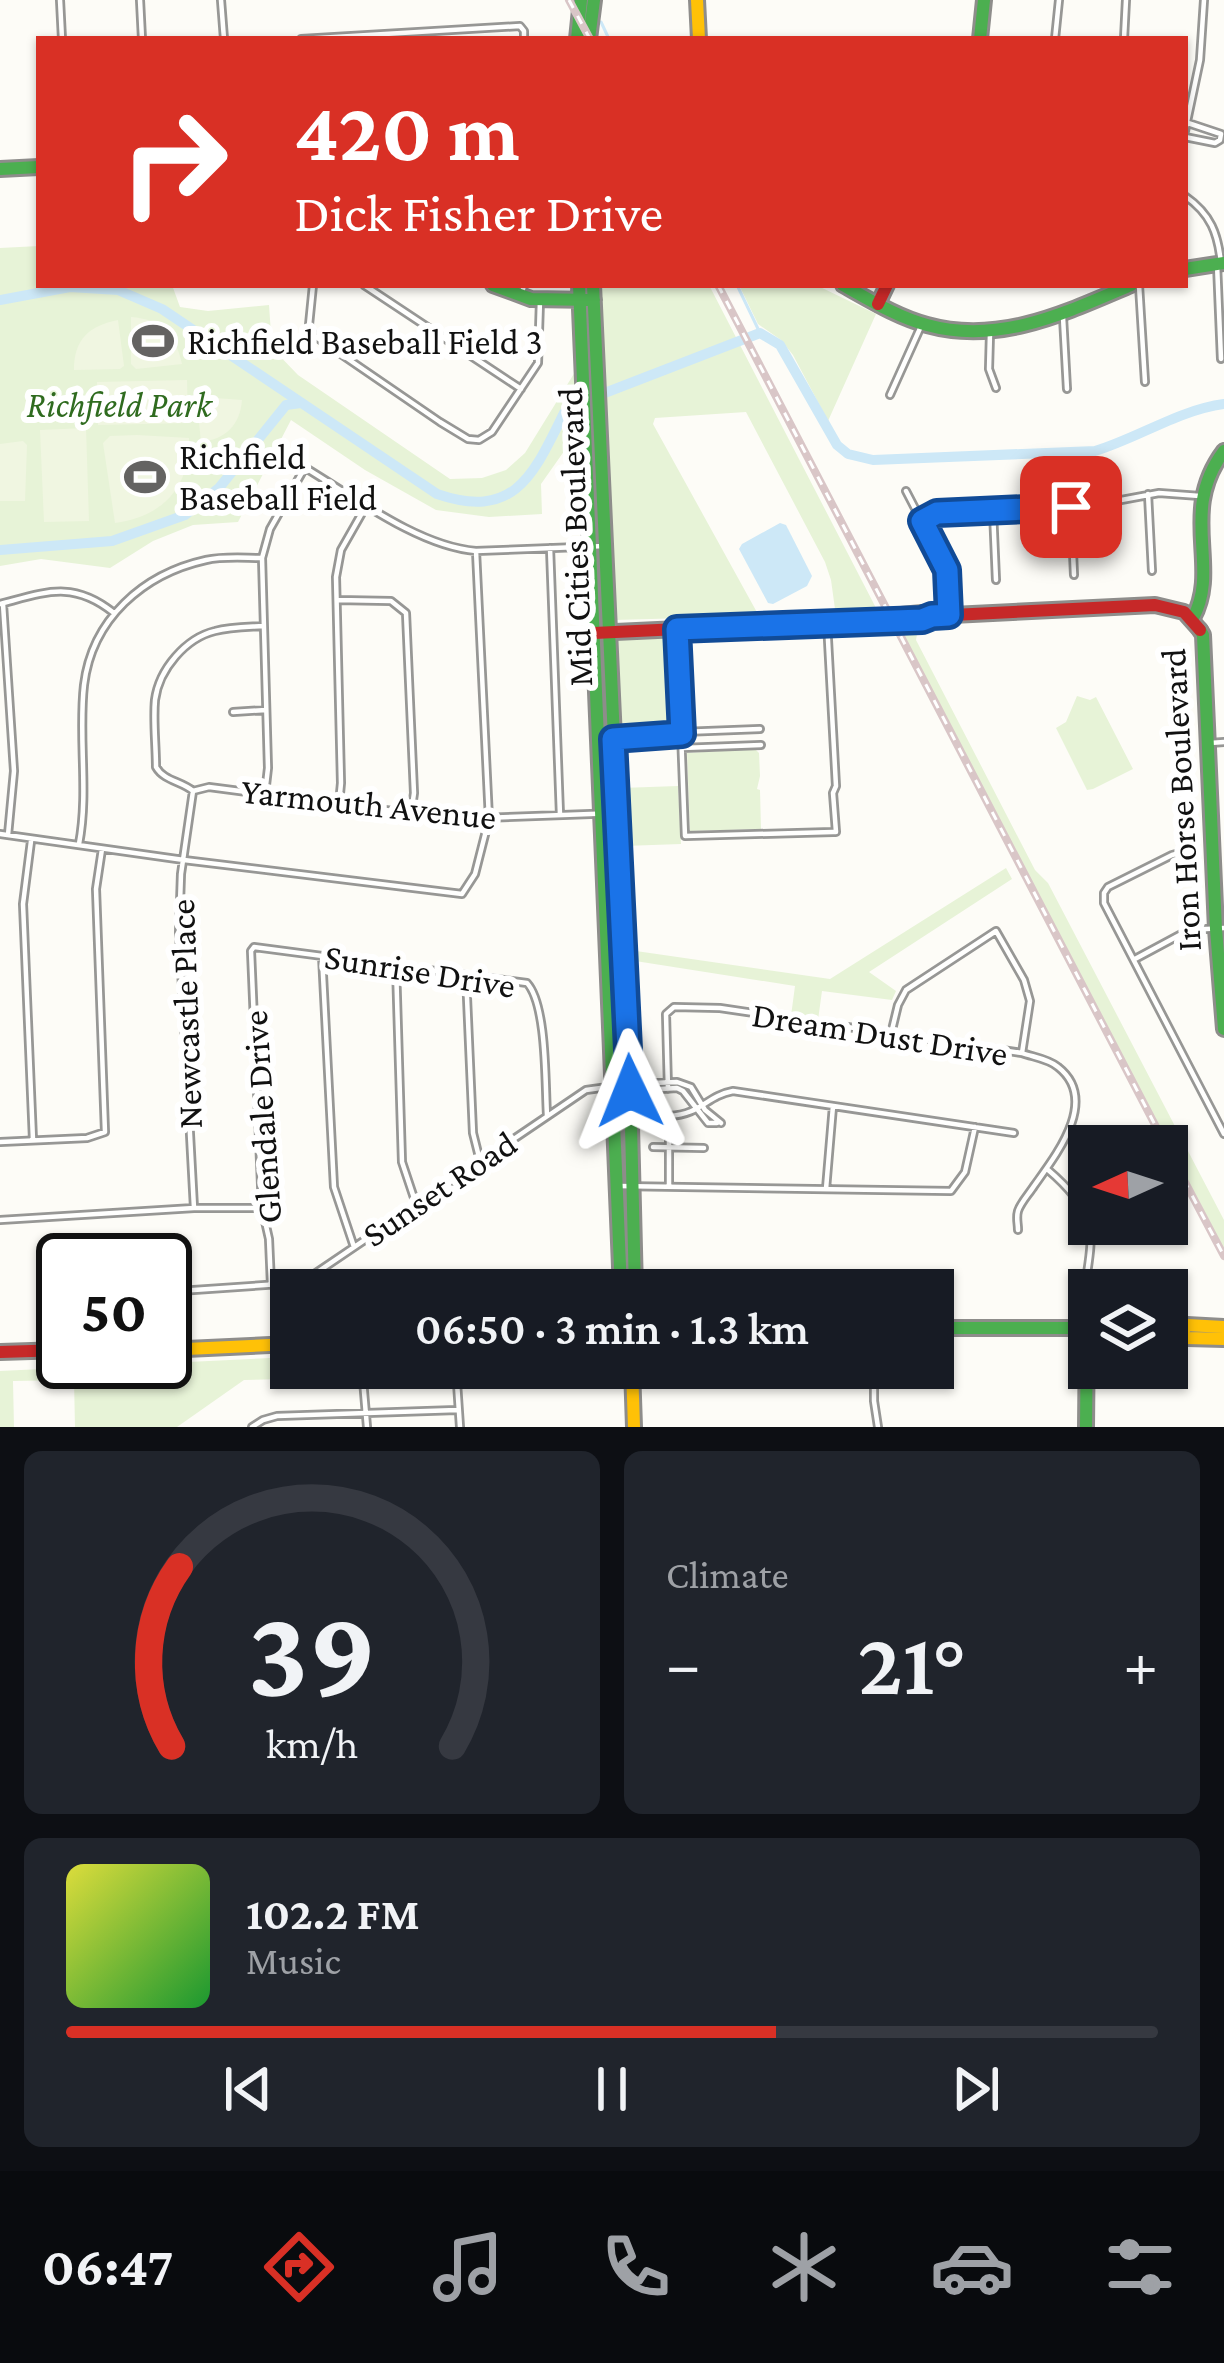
<!DOCTYPE html>
<html lang="en">
<head>
<meta charset="utf-8">
<style>
  body { margin:0; font-family:"Crimson Pro",serif; background:#20242c; color:#f1f3f6; height:100vh; display:flex; flex-direction:column; font-size:45px; white-space:nowrap }
  * { box-sizing:border-box; margin:0 }
  p { font-size:39px; color:#9ea1a6 }
  .icon { flex:none; width:66px; height:66px; fill:none; stroke:currentColor; stroke-width:2; stroke-linecap:round; stroke-linejoin:round }
  .map { position:relative; height:1427px; overflow:hidden }
  .drawer { display:flex; flex-direction:column; gap:24px; padding:24px; background:#0d0f14; flex:1 }
  .drawer>* { flex:none }
  .top-card { position:absolute; left:36px; top:36px; width:1152px; height:252px; border-radius:0px; box-shadow:0 3px 9px #0004; background:#d93025; color:#fff; overflow:hidden }
  .needle { width:78px; rotate:267deg }
  .buttons { position:absolute; left:1068px; top:1125px; display:grid; gap:24px }
  .buttons a { display:grid; place-items:center; width:120px; height:120px; border-radius:0px; background:#171b24; box-shadow:0 3px 9px #0004; font-size:60px }
  .speed { position:absolute; left:36px; top:1233px; display:flex; gap:24px; font-size:60px; font-weight:700; text-align:center }
  .speed>* { display:grid; place-content:center; width:156px; height:156px; border-radius:50%; background:#171b24; box-shadow:0 3px 9px #0004; line-height:1 }
  .speed .limit { border:6px solid #111; border-radius:18px; background:#fff; color:#111 }
  .pin { position:absolute; display:grid; place-items:center; width:102px; height:102px; color:#fff; margin:-51px; border-radius:24px; box-shadow:0 6px 18px #0006 }
  .me { position:absolute; width:132px; margin:-66px; rotate:358deg; stroke-linejoin:round; filter:drop-shadow(0 0 9px #0008) }
  .turn { display:flex; align-items:center; gap:42px; height:252px; padding:0 60px; font-size:54px }
  .turn .icon { width:156px; height:156px; stroke-width:2.5 }
  .turn b { display:block; font-size:84px; line-height:102px }
  .big { font-size:90px; font-weight:600; line-height:1.1 }
  .drawer .tile { flex:1; display:flex; flex-direction:column; justify-content:center; gap:18px; min-width:0; padding:0 42px; border-radius:18px; background:#20242c }
  .drawer .dial { align-items:center; gap:0 }
  .dial svg { height:312px; overflow:visible; fill:none; stroke:#363941; stroke-width:7; stroke-linecap:round; text-anchor:middle }
  .dial text { fill:#f1f3f6; stroke:none }
  .song { display:flex; align-items:center; gap:36px }
  .cover { width:144px; height:144px; border-radius:18px; background:linear-gradient(135deg,hsl(60 70% 55%),hsl(130 70% 35%)) }
  .played { height:12px; border-radius:6px; background:linear-gradient(90deg,#d93025 65%,#363941 65%) }
  .keys { display:flex; justify-content:space-around; direction:ltr }
  .heat { display:flex; justify-content:space-between; align-items:center; font-size:66px; direction:ltr }
  .drawer .tiles { flex:1; display:grid; gap:24px; grid-template-columns:1fr 1fr }
  .tile:last-child { grid-column:span 2 }
  .trip { position:absolute; left:270px; top:1269px; width:684px; height:120px; border-radius:0px; background:#171b24; box-shadow:0 3px 9px #0004; font-weight:600; line-height:120px; text-align:center }
  .menu { display:flex; height:192px; justify-content:space-around; align-items:center; background:#090b0e; color:#9ea1a6 }
  .menu .icon { width:84px; height:84px }
  .menu .on { color:#d93025 }
  .menu b { font-size:54px; color:#f1f3f6 }
  .map>svg:first-child { display:block }
</style>
</head>
<body>
<div class="map">
<svg width="1224" height="1427" viewBox="0 0 1224 1427">
  <rect width="100%" height="100%" fill="#fdfcf7"/>
  <path fill="#e7f3d7" d="M39,246V285H172L180,307L208,311L269,305L272,348L298,375L450,479L482,478L506,470L525,453L575,372L579,430L541,484L542,514L489,517L436,510L365,470L291,420L238,522L193,525L153,541L110,568L41,559L0,566V248Z
    M601,285H709L876,608L835,609L831,580L825,562L746,412L655,418L653,424L759,616L615,620Z
    M739,285H816L876,314L828,421L793,355L781,340L758,324Z
    M916,624L918,629L916,640L1035,870L1048,883L1224,1220V1249L896,625Z
    M668,635L672,641L676,727L673,731L620,733L614,640L619,637Z
    M1077,696L1090,700L1096,697L1133,769L1093,789L1087,790L1056,728L1066,722Z
    M755,749L759,753L760,776L757,789L760,790L761,829L690,831L687,753Z
    M678,786L681,844L624,846L621,788Z
    M1006,868L1012,879L869,972L896,991L892,1000L822,991L818,1020L791,1016L795,986L629,960V950L830,979Z
    M291,1357V1368H323V1378L244,1380L177,1427H75L74,1380L13,1381L14,1427H0V1371Z"/>
  <path fill="#f0f6e1" d="M131,317C161,319 176,335 182,364L136,369L131,364Z
    M118,320L124,366L120,369L74,370C74,339 89,326 118,320Z
    M187,380L188,423L98,425L97,382Z
    M202,397L242,400C240,425 226,439 201,442L197,403Z
    M86,428L89,521L44,522L40,430Z
    M137,435L189,438C190,487 164,516 115,523L103,443L110,436Z
    M23,441L27,445L25,501H0V444Z"/>
  <path fill="#cde8f7" d="M780,523L786,525L812,576L807,586L773,604L768,603L739,549L742,544Z"/>
  <g fill="none" stroke-linecap="round" stroke-linejoin="round">
    <path stroke="#cde8f7" stroke-width="3" d="M601,22L609,39
      M737,285L760,333"/>
    <path stroke="#cde8f7" stroke-width="10" d="M0,300L70,287L118,290L162,309L437,494C516,521 534,473 564,413L571,406L760,333L780,345L837,445L848,454L873,460L1095,451C1138,438 1179,410 1224,404
      M0,550L112,541L185,515L219,488L286,405L301,403"/>
    <g stroke="#979795" stroke-width="10">
      <path id="street" d="M60,0L62,39
        M140,0L142,39
        M221,0L224,39
        M301,39L520,26L524,31V39
        M1055,39L1059,0
        M1124,39L1126,0
        M1185,131L1200,60L1204,0
        M1185,137L1215,143L1220,140L1221,134L1188,123
        M1185,196C1211,214 1218,234 1221,263
        M1217,264L1221,359
        M313,285L309,325L313,335L440,422L468,439L479,440L492,432L538,363L540,300
        M364,285L521,389
        M1139,285L1145,382
        M521,297L524,285
        M1063,317L1067,389
        M990,333L989,369L996,388
        M890,395L922,324
        M280,453C338,484 412,546 476,551L605,546
        M906,491L947,570L949,615
        M1148,494L1152,571
        M1071,507L1074,575
        M993,511L996,580
        M922,521L937,513L1089,506L1159,493L1200,496
        M550,548L560,815
        M337,600L391,601L406,613L414,793L411,814
        M0,604C46,592 73,580 114,613
        M3,604L14,771L8,835
        M677,629L685,836L833,832H836L833,793L836,786L827,622
        M233,712L266,710
        M682,732L760,729
        M598,739L682,734
        M1210,743L1224,742
        M682,748L761,745
        M193,791L209,787L454,819L618,813
        M193,791L181,874L179,932L194,1208
        M193,791C181,781 164,781 156,767C156,745 153,721 155,700C159,669 186,638 215,631C230,627 247,627 263,626
        M265,794L268,768L262,558L270,529L304,469
        M339,804L341,783L336,577L341,550L366,506
        M0,834L184,860L462,894L475,874L489,819L476,551
        M31,841L23,904L33,1140
        M79,844C89,791 78,738 84,685C92,619 143,574 206,560C224,556 244,558 262,558
        M1187,851L1172,855L1108,887L1104,893V903L1224,1134
        M322,956L334,1187L354,1247
        M1135,959L1189,930L1224,928
        M396,966L402,1162L416,1204
        M466,975L473,1133L480,1161
        M891,1034L898,1005L906,990L996,931L1024,980L1030,1001L1022,1053
        M619,1088L630,1091L677,1088L683,1091L708,1123H717
        M668,1089L666,1014L674,1007L720,1008L1022,1053C1033,1057 1049,1059 1058,1067C1100,1100 1056,1155 1034,1186C1029,1194 1021,1202 1018,1211C1016,1218 1018,1223 1018,1230
        M0,1142L87,1138L105,1132L96,889L102,849
        M653,1147L704,1148
        M1047,1169C1112,1224 1086,1245 1082,1317L1086,1325
        M618,1186L951,1191L965,1172L975,1127
        M669,1187V1116C702,1114 706,1096 733,1091L1014,1133
        M826,1189L833,1106
        M0,1220L194,1208H262
        M271,1285L269,1239L262,1208L251,951L254,947L527,983C547,1005 545,1083 547,1115
        M179,1350L176,1299L179,1291L295,1283L313,1275L586,1090L630,1084L677,1082L691,1087L705,1110L721,1123
        M362,1368L367,1427
        M456,1368L460,1427
        M874,1368V1401L878,1427
        M252,1427L263,1420L277,1416L457,1410"/>
    </g>
    <g stroke="#8e8d8b" stroke-width="18">
      <path id="fast" d="M577,39L581,0
        M589,39L594,0
        M980,39L984,0
        M0,169L39,167
        M1185,269L1224,263
        M493,285L531,299L594,300
        M579,285L621,1290
        M593,285L630,1084L635,1290
        M843,285C870,300 897,317 927,325C999,345 1065,313 1131,285
        M1193,618C1221,567 1178,512 1224,451
        M1200,630L1203,635L1216,929L1224,1029
        M933,1328H1089
        M1086,1427L1087,1328"/>
    </g>
    <g stroke="#8e8d8b" stroke-width="18">
      <path id="slow" d="M697,0L699,39
        M1167,1331L1182,1333L1187,1338L1224,1339
        M1182,1333L1187,1325L1224,1327
        M165,1350L291,1344
        M632,1368L634,1427"/>
    </g>
    <g stroke="#8e8d8b" stroke-width="18">
      <path id="jam" d="M878,304L887,285
        M851,622L931,617
        M594,633L827,622L922,613L932,616L1155,605L1184,612L1200,630
        M0,1352L63,1350"/>
    </g>
    <use href="#street" stroke="#fffffe" stroke-width="4.5"/>
    <use href="#fast" stroke="#4caf50" stroke-width="12"/>
    <use href="#slow" stroke="#ffc107" stroke-width="12"/>
    <use href="#jam" stroke="#c62828" stroke-width="12"/>
    <g stroke="#d9c6c7" stroke-width="8">
      <path id="rail" d="M569,0L590,39
        M718,285L1166,1146
        M1167,1148L1224,1256"/>
    </g>
    <use href="#rail" stroke="#fff" stroke-width="3" stroke-dasharray="9" stroke-linecap="butt"/>
  </g>
  <g fill="none" stroke-linecap="round" stroke-linejoin="round">
    <g stroke="#114b97" stroke-width="30">
      <path id="route" d="M630,1091L613,739L682,734L677,629L922,620L932,616L949,615L947,570L922,521L937,513L1071,507"/>
    </g>
    <use href="#route" stroke="#1a73e8" stroke-width="21"/>
  </g>
  <defs>
    <g id="stadium-bare" transform="scale(3.24)"><path d="M0-5a6.5 5 0 1 0 0 10a6.5 5 0 1 0 0-10ZM-3.5-1.8h7v3.6h-7Z" fill="#646362" stroke="#fff" stroke-width="2.5" paint-order="stroke"/></g>
  </defs>
  <g fill-rule="evenodd">
    <use href="#stadium-bare" x="153" y="341"/>
    <use href="#stadium-bare" x="145" y="477"/>
  </g>
  <g text-anchor="middle" stroke-width="12" stroke-linejoin="round" paint-order="stroke">
    <g font-size="36" fill="#111" stroke="#fff" text-anchor="start">
      <text x="187" y="354">Richfield Baseball Field 3</text>
      <text x="179" y="469">Richfield<tspan x="179" dy="41">Baseball Field</tspan></text>
    </g>
    <g font-size="36" font-style="italic" fill="#2f6b1f" stroke="#fff">
      <text x="119" y="417">Richfield Park</text>
    </g>
    <g font-size="36" fill="#111" stroke="#fff">
      <text transform="translate(574 537) rotate(-92)" y="13">Mid Cities Boulevard</text>
      <text transform="translate(1180 800) rotate(-93)" y="13">Iron Horse Boulevard</text>
      <text transform="translate(369 803) rotate(6)" y="13">Yarmouth Avenue</text>
      <text transform="translate(420 970) rotate(9)" y="13">Sunrise Drive</text>
      <text transform="translate(185 1014) rotate(-92)" y="13">Newcastle Place</text>
      <text transform="translate(880 1033) rotate(9)" y="13">Dream Dust Drive</text>
      <text transform="translate(261 1117) rotate(-94)" y="13">Glendale Drive</text>
      <text transform="translate(439 1188) rotate(-34)" y="13">Sunset Road</text>
    </g>
  </g>
</svg>
<div class="buttons">
<a><svg class="needle" viewBox="-14 -14 28 28"><path d="M0-13l5 13h-10z" fill="#e53935"/><path d="M0 13l5-13h-10z" fill="#9ea1a6"/></svg></a>
<a><svg class="icon" aria-label="layers" viewBox="0 0 24 24"><path d="M12 4l9 5-9 5-9-5zM3 14l9 5 9-5"/></svg></a>
</div>
<div class="speed"><div class="limit">50</div></div>
<div class="pin" style="left:1071px;top:507px;background:#d93025"><svg class="icon" aria-label="arrive" viewBox="0 0 24 24"><path d="M6 21V4h12l-3 4 3 4H6"/></svg></div>
<svg class="me" style="left:630px;top:1091px" viewBox="-20 -20 40 40"><path d="M0-17L14 15 0 8-14 15z" fill="#1a73e8" stroke="#fff" stroke-width="4"/></svg>
<div class="trip">06:50 · 3 min · 1.3 km</div>
<div class="top-card">
<div class="turn"><svg class="icon" aria-label="right" viewBox="0 0 24 24"><path d="M7 20v-9h11M14 6l5 5-5 5"/></svg><div><b>420 m</b>Dick Fisher Drive</div></div>
</div>
</div>
<section class="drawer">
<div class="tiles">
<div class="tile dial"><svg viewBox="0 0 100 80">
<path d="M14 69A42 42 0 1 1 86 69"/>
<path d="M14 69A42 42 0 0 1 16 23" stroke="#d93025"/>
<text x="50" y="56" font-size="32" font-weight="700">39</text>
<text x="50" y="72" font-size="11">km/h</text>
</svg></div>
<div class="tile"><p>Climate</p>
<div class="heat"><a>−</a><b class="big">21°</b><a>+</a></div>
</div>
<div class="tile">
<div class="song"><i class="cover"></i><div><b>102.2 FM</b><p>Music</p></div></div>
<div class="played"></div>
<div class="keys"><svg class="icon" aria-label="previous" viewBox="0 0 24 24"><path d="M18 5L8 12l10 7zM5 5v14"/></svg><svg class="icon" aria-label="pause" viewBox="0 0 24 24"><path d="M8 5v14M16 5v14"/></svg><svg class="icon" aria-label="next" viewBox="0 0 24 24"><path d="M6 5l10 7-10 7zM19 5v14"/></svg></div>
</div>
</div>
</section>
<nav class="menu">
<b>06:47</b>
<svg class="icon on" aria-label="directions" viewBox="0 0 24 24"><path d="M12 3l9 9-9 9-9-9zM9 14v-3h6M13 9l2 2-2 2"/></svg>
<svg class="icon" aria-label="music" viewBox="0 0 24 24"><path d="M9 18V5l10-2v13"/><circle cx="6" cy="18" r="3"/><circle cx="16" cy="16" r="3"/></svg>
<svg class="icon" aria-label="phone" viewBox="0 0 24 24"><path d="M5 4h4l2 5-3 2q2 4 5 5l2-3 5 2v4C11 20 4 13 5 4z"/></svg>
<svg class="icon" aria-label="climate" viewBox="0 0 24 24"><path d="M12 3v18M4 7l16 10M4 17L20 7"/></svg>
<svg class="icon" aria-label="car" viewBox="0 0 24 24"><path d="M5 17H2v-5l4-1 3-4h7l3 4 3 1v5h-3M9 17h6M6 11h13"/><circle cx="7" cy="17" r="2"/><circle cx="17" cy="17" r="2"/></svg>
<svg class="icon" aria-label="filters" viewBox="0 0 24 24"><path d="M4 7h16M4 17h16"/><circle cx="9" cy="7" r="2"/><circle cx="15" cy="17" r="2"/></svg>
</nav>
</body>
</html>
